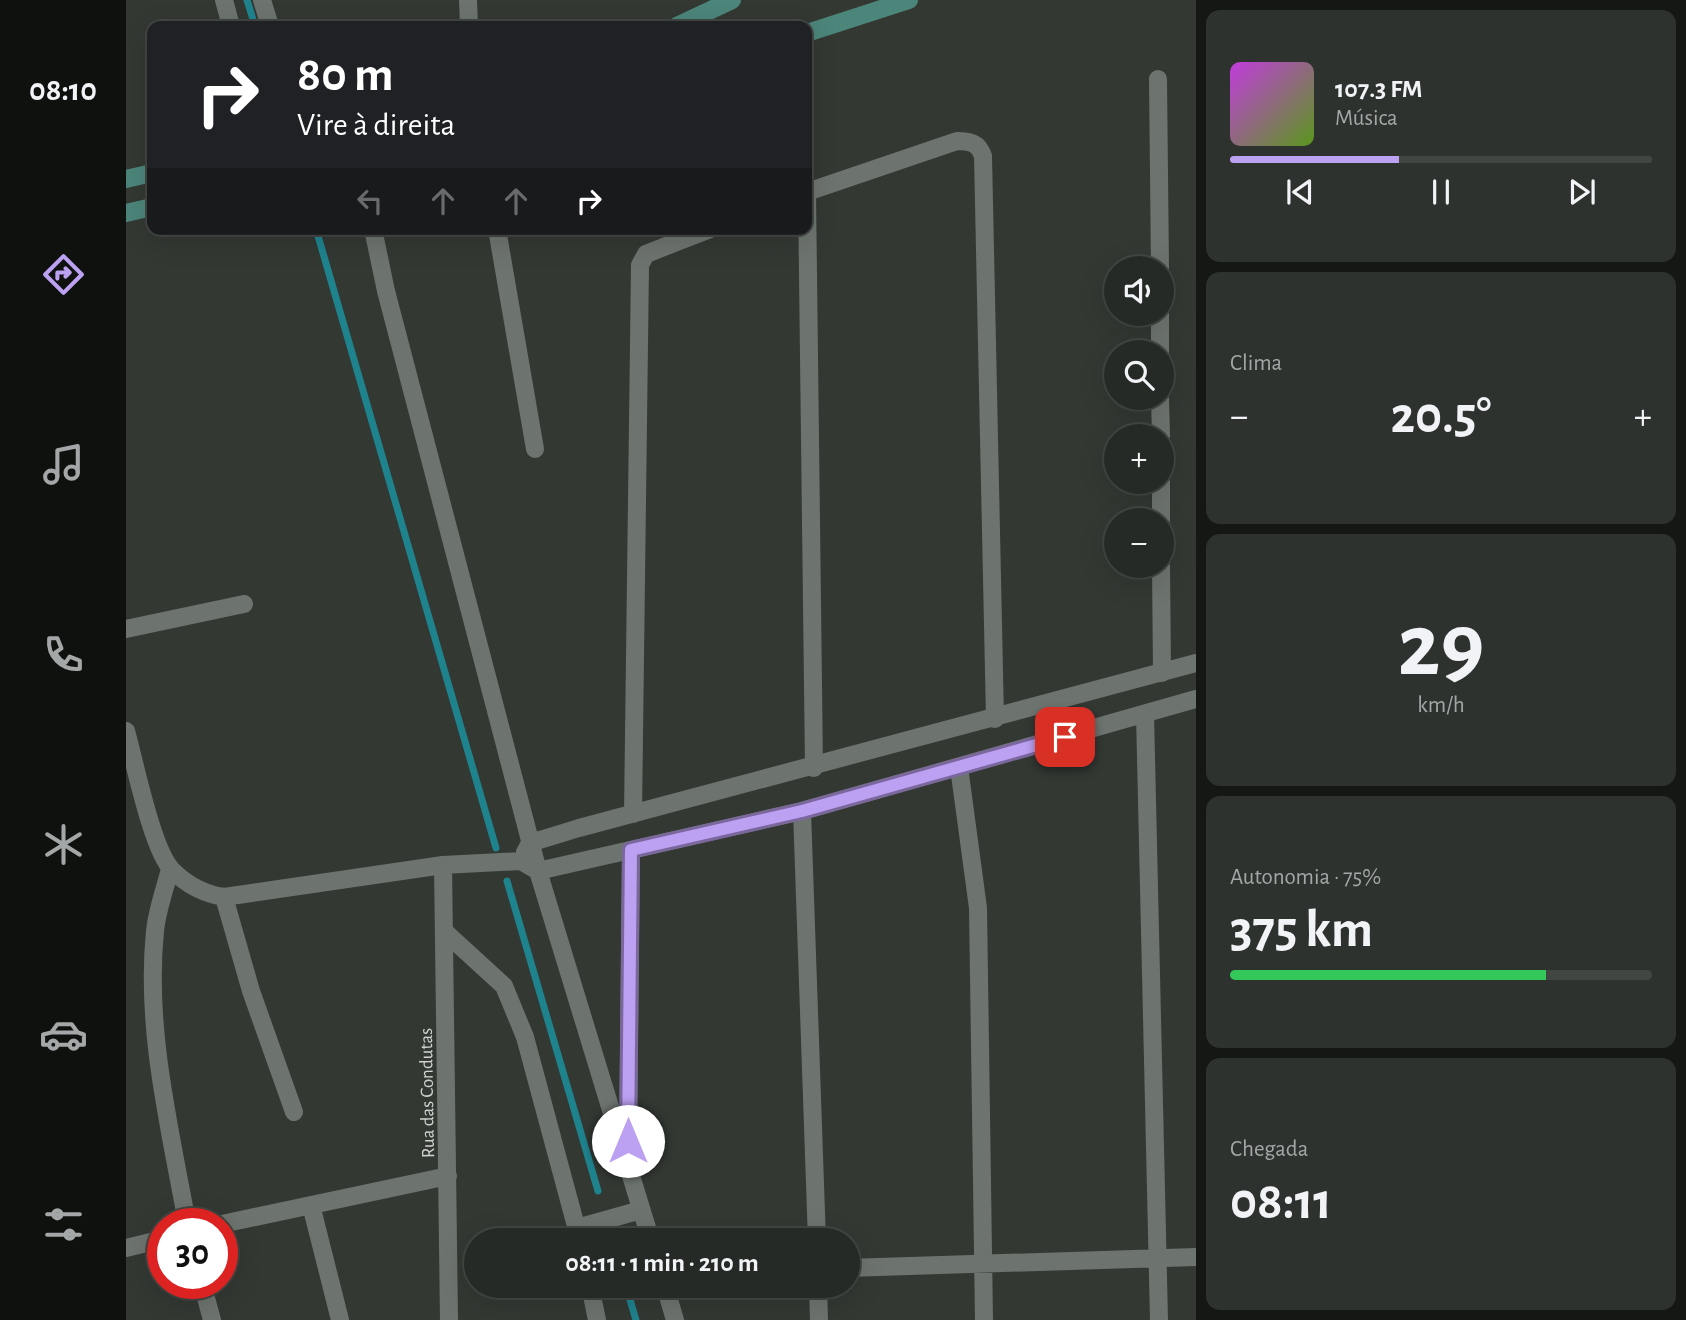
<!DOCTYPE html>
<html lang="pt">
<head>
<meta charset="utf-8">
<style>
  body { margin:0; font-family:"Alegreya Sans",sans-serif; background:#2e322e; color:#f1f3f6; height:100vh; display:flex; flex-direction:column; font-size:26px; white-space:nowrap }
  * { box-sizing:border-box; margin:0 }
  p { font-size:23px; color:#a4a7a7 }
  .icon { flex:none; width:38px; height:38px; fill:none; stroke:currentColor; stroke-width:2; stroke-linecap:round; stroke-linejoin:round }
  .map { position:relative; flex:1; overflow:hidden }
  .panel { display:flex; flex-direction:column; gap:10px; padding:10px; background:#151715; width:490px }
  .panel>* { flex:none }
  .guide { position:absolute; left:21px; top:21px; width:665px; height:214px; border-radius:14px; box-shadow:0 7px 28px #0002,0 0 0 2px #424643; background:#202124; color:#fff; overflow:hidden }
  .tools { position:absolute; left:978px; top:256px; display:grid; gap:14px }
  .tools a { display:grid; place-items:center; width:70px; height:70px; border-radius:50%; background:#262a26; box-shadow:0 7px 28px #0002,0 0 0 2px #424643; font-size:35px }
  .speed { position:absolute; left:21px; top:1208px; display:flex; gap:14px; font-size:35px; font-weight:700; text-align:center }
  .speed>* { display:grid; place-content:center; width:91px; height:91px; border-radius:50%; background:#262a26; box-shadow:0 7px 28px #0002,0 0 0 2px #424643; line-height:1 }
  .speed .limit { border:10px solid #d22; background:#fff; color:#111 }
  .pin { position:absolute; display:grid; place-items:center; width:60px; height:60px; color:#fff; margin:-30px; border-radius:14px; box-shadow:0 4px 10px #0006 }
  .me { position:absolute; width:77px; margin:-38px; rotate:0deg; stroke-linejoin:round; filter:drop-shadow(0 0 5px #0008) }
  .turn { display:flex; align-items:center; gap:24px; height:147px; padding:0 35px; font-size:32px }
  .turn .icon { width:91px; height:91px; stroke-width:2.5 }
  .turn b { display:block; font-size:49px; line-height:60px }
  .lanes { display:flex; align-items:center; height:66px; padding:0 35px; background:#0003; justify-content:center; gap:35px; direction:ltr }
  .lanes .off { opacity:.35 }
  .big { font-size:52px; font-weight:700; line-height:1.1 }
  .panel .card { flex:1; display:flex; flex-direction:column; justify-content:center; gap:10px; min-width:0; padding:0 24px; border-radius:14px; background:#2e322e }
  .panel .dial { align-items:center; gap:0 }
  .dial b { font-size:91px; line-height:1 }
  .song { display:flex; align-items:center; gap:21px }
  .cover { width:84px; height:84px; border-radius:10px; background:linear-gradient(135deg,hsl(290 70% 55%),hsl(90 70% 35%)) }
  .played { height:7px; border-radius:4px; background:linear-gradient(90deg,#bca0f2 40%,#424643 40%) }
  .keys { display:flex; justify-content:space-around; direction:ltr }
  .heat { display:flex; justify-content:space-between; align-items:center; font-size:38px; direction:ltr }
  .charge { height:10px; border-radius:5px; background:linear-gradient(90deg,#34c759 75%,#424643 0) }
  .trip { position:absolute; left:338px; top:1228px; width:396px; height:70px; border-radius:35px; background:#262a26; box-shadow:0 7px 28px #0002,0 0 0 2px #424643; font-weight:700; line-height:70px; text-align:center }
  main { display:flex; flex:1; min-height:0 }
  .menu { display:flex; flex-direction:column; width:126px; justify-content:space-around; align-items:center; background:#0f110f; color:#a4a7a7 }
  .menu .icon { width:49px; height:49px }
  .menu .current { color:#bca0f2 }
  .menu b { font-size:32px; color:#f1f3f6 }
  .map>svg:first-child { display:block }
</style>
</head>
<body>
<main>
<nav class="menu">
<b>08:10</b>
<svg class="icon current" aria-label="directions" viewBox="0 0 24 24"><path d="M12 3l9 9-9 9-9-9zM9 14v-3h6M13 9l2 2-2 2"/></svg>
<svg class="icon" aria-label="music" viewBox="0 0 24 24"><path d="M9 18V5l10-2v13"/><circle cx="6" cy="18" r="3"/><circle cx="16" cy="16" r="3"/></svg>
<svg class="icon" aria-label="phone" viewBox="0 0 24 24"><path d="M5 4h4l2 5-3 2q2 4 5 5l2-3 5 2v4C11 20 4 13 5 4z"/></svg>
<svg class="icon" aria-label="climate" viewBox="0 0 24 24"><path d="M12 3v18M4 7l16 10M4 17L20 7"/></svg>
<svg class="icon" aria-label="car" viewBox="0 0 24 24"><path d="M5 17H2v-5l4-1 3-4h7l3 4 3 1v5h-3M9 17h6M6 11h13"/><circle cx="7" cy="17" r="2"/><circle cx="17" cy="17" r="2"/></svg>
<svg class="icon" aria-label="filters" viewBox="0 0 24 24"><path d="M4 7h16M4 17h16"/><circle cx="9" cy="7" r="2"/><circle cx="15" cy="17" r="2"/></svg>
</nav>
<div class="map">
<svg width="1070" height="1320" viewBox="0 0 1070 1320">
  <rect width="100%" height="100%" fill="#333833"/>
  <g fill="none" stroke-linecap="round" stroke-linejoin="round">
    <path stroke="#1f838e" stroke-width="7" d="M121,0L129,26
      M190,229L370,848
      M381,881L472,1191
      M484,1230L487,1241
      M500,1286L510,1320"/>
    <path stroke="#6d736e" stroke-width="18" d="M98,0L105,26
      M136,0L144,26
      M1032,79L1034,268
      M681,192L831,141C845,142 852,142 857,156L869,719
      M681,192L688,768
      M247,229L260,291L412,871L525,1241
      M371,229L409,449
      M1034,313V352
      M1034,397L1035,436
      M1035,481V520
      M1035,565L1036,673
      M0,629L118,604
      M1019,714L1033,1320
      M0,731C9,763 26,849 46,870C61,885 78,894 98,897L317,865L395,861L412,871L676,811L1070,699
      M833,767L852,908L858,1320
      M676,811L691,1241
      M507,814L514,265L520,254L584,229
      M399,852L404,843L453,828L1070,663
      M317,865L323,1320
      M44,869C39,889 31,910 29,931C19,1029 44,1128 61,1223
      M98,897L125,991L168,1112
      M319,932L378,986L399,1037L454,1241
      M502,1151L505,850
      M185,1205L214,1320
      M96,1224L322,1176
      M451,1228L515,1210
      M0,1248L37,1239
      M721,1268L1070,1257
      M76,1283L86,1320
      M464,1286L471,1320
      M539,1286L549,1320
      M692,1286L693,1320"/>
    <path stroke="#6d736e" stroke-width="18" d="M342,0L343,26"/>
    <path stroke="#4c857a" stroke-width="18" d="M551,26L606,0
      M681,33L783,0
      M0,179L26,173
      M0,213L26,207"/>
  </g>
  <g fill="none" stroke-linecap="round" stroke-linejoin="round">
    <g stroke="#7a689d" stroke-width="18">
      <path id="route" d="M502,1141L505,850L676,811L939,737"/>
    </g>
    <use href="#route" stroke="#bca0f2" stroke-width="12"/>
  </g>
  <g text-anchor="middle" stroke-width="7" stroke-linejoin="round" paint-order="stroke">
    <g font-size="19" fill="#d0d3d0" stroke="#333833">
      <text transform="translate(300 1093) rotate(-91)" y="7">Rua das Condutas</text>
    </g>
  </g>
</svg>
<div class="tools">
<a><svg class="icon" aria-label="sound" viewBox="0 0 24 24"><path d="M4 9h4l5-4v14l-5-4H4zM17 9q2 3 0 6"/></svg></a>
<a><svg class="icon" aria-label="search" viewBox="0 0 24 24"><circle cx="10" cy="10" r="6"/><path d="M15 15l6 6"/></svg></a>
<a>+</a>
<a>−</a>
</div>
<div class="speed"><div class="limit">30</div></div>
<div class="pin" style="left:939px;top:737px;background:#d93025"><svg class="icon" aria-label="arrive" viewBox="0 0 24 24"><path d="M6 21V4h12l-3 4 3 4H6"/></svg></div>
<svg class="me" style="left:502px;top:1141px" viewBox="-20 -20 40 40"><circle r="19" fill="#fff"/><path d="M0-13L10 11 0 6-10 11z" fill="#bca0f2"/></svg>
<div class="trip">08:11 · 1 min · 210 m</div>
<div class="guide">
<div class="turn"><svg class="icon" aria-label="right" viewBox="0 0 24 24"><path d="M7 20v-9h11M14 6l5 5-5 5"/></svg><div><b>80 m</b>Vire à direita</div></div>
<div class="lanes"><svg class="icon off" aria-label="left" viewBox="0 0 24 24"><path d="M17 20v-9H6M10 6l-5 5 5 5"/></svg><svg class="icon off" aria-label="ahead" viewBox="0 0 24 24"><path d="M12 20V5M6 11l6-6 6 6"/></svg><svg class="icon off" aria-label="ahead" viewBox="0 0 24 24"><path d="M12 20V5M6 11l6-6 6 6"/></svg><svg class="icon" aria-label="right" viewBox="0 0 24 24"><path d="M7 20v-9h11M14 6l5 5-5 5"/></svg></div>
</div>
</div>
<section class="panel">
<div class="card">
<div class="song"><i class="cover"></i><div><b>107.3 FM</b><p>Música</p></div></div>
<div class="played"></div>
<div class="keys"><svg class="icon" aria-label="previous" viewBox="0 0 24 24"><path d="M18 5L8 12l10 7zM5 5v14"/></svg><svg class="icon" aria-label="pause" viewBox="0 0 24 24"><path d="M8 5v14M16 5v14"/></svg><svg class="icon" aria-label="next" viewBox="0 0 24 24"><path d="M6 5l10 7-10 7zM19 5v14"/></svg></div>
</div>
<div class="card"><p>Clima</p>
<div class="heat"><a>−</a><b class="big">20.5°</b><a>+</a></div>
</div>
<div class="card dial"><b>29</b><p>km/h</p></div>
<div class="card"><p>Autonomia · 75%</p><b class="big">375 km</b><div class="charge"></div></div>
<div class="card"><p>Chegada</p><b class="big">08:11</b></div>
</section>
</main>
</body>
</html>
